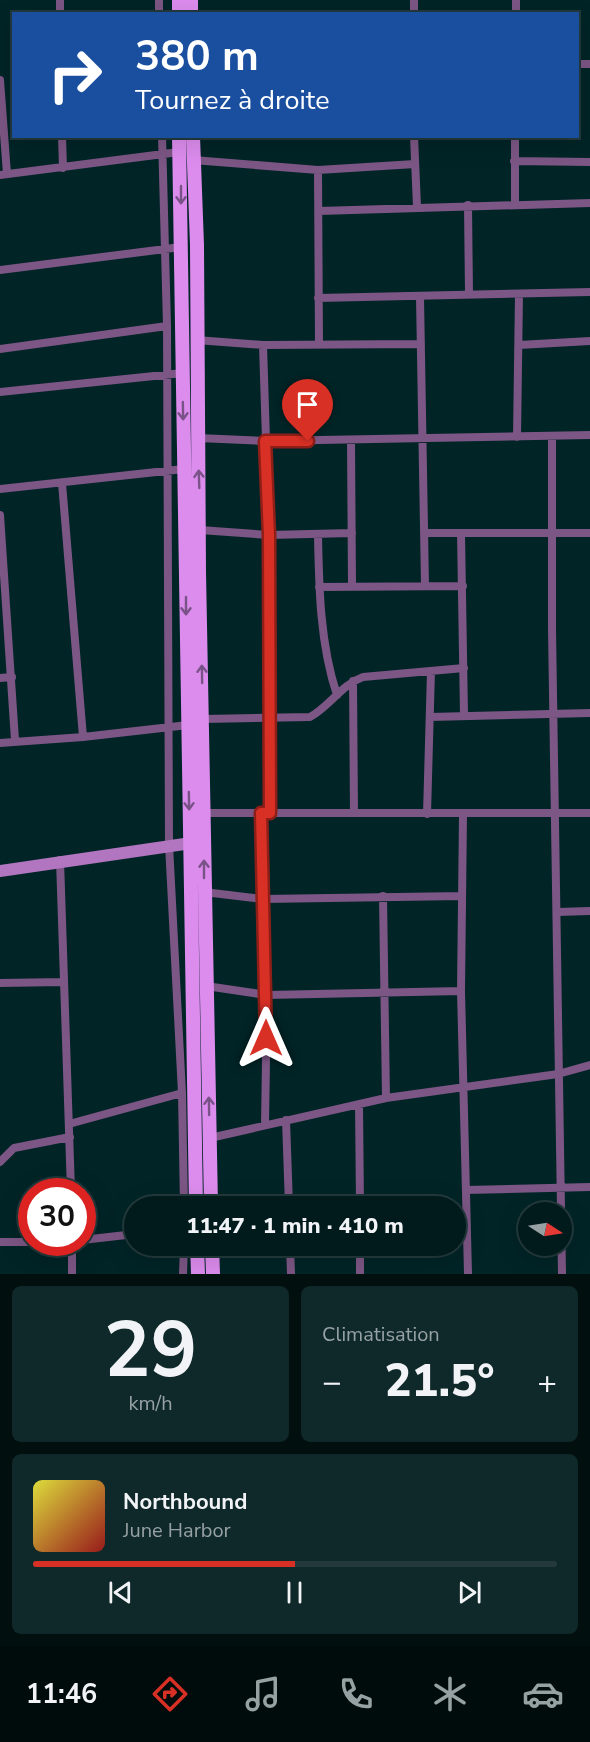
<!DOCTYPE html>
<html lang="fr">
<head>
<meta charset="utf-8">
<style>
  body { margin:0; font-family:"Nunito Sans",sans-serif; background:#0f2829; color:#f1f3f6; height:100vh; display:flex; flex-direction:column; font-size:22px; white-space:nowrap }
  * { box-sizing:border-box; margin:0 }
  p { font-size:20px; color:#96a1a3 }
  .icon { flex:none; width:33px; height:33px; fill:none; stroke:currentColor; stroke-width:2; stroke-linecap:round; stroke-linejoin:round }
  .map { position:relative; height:1274px; overflow:hidden }
  .sheet { display:flex; flex-direction:column; gap:12px; padding:12px; background:#010f0f; flex:1 }
  .sheet>* { flex:none }
  .guide { position:absolute; left:12px; top:12px; width:567px; height:126px; border-radius:0px; box-shadow:0 6px 24px #0002,0 0 0 2px #23393b; background:#1a4fa0; color:#fff; overflow:hidden }
  .needle { width:39px; rotate:102deg }
  .buttons { position:absolute; left:518px; top:1202px; display:grid; gap:12px }
  .buttons a { display:grid; place-items:center; width:54px; height:54px; border-radius:50%; background:#011b1c; box-shadow:0 6px 24px #0002,0 0 0 2px #23393b; font-size:30px }
  .speed { position:absolute; left:18px; top:1178px; display:flex; gap:12px; font-size:30px; font-weight:700; text-align:center }
  .speed>* { display:grid; place-content:center; width:78px; height:78px; border-radius:50%; background:#011b1c; box-shadow:0 6px 24px #0002,0 0 0 2px #23393b; line-height:1 }
  .speed .limit { border:9px solid #d22; background:#fff; color:#111 }
  .pin { position:absolute; display:grid; place-items:center; width:51px; height:51px; color:#fff; margin:-62px -26px; border-radius:50% 50% 50% 0; rotate:-45deg; box-shadow:0 0 6px #0007 }
  .pin .icon { rotate:45deg }
  .me { position:absolute; width:66px; margin:-33px; rotate:0deg; stroke-linejoin:round; filter:drop-shadow(0 0 4px #0008) }
  .turn { display:flex; align-items:center; gap:21px; height:126px; padding:0 24px; font-size:27px }
  .turn .icon { width:78px; height:78px; stroke-width:2.5 }
  .turn b { display:block; font-size:42px; line-height:51px }
  .big { font-size:45px; font-weight:800; line-height:1.1 }
  .sheet .card { flex:1; display:flex; flex-direction:column; justify-content:center; gap:9px; min-width:0; padding:0 21px; border-radius:9px; background:#0f2829 }
  .sheet .dial { align-items:center; gap:0 }
  .dial b { font-size:78px; line-height:1 }
  .song { display:flex; align-items:center; gap:18px }
  .cover { width:72px; height:72px; border-radius:9px; background:linear-gradient(135deg,hsl(60 70% 55%),hsl(0 70% 35%)) }
  .played { height:6px; border-radius:3px; background:linear-gradient(90deg,#d93025 50%,#23393b 50%) }
  .keys { display:flex; justify-content:space-around; direction:ltr }
  .heat { display:flex; justify-content:space-between; align-items:center; font-size:33px; direction:ltr }
  .sheet .tiles { flex:1; display:grid; gap:12px; grid-template-columns:1fr 1fr }
  .card:last-child { grid-column:span 2 }
  .trip { position:absolute; left:124px; top:1196px; width:342px; height:60px; border-radius:30px; background:#011b1c; box-shadow:0 6px 24px #0002,0 0 0 2px #23393b; font-weight:800; line-height:60px; text-align:center }
  .dock { display:flex; height:96px; justify-content:space-around; align-items:center; background:#000b0b; color:#96a1a3 }
  .dock .icon { width:42px; height:42px }
  .dock .active { color:#d93025 }
  .dock b { font-size:27px; color:#f1f3f6 }
  .map>svg:first-child { display:block }
</style>
</head>
<body>
<div class="map">
<svg width="590" height="1274" viewBox="0 0 590 1274">
  <rect width="100%" height="100%" fill="#012426"/>
  <g fill="none" stroke-linecap="round" stroke-linejoin="round">
    <path stroke="#7c5684" stroke-width="8" d="M60,0V14
      M159,0V14
      M414,14V0
      M516,14V0
      M578,64H590
      M0,80L7,174
      M62,136L63,168
      M162,136L167,326L169,845L182,1093L184,1206
      M414,136L417,207
      M193,160L318,170L415,164
      M514,161L590,162
      M318,170L319,344
      M0,175L179,152
      M468,205L469,294
      M515,205V136
      M319,211L590,203
      M0,270L181,247
      M420,297L425,585
      M318,298L590,292
      M196,340L263,345L421,344
      M263,345L269,535L270,813
      M519,345L590,341
      M0,349L167,326
      M0,392L183,373
      M517,437L519,294
      M552,437V629L562,1274
      M198,438L265,441L590,435
      M351,440L352,586
      M62,483L83,737
      M0,489L184,469
      M0,515L15,740
      M200,530L269,535L352,533
      M425,533H590
      M461,533L464,715
      M318,535C319,588 320,644 337,695
      M319,587L463,586
      M0,678L12,677
      M353,681L354,813
      M430,717L590,713
      M203,719L310,717C330,706 341,685 363,677L464,668
      M0,743L83,737L188,725
      M204,813H590
      M261,814L267,995L265,1125
      M427,814L431,671
      M463,814L461,991L468,1274
      M60,860L71,1191
      M204,892L263,899L462,896
      M383,896L386,1098
      M558,912L590,911
      M0,983L63,982
      M206,986L267,995L461,991
      M359,1104L360,1206
      M286,1120L289,1206
      M69,1124L182,1093
      M210,1138L386,1098L558,1074L590,1065
      M0,1162L14,1148L70,1137
      M466,1190L590,1187
      M82,1240L135,1234
      M0,1242H32
      M290,1245L291,1274
      M360,1245V1274
      M72,1274V1242
      M183,1274L184,1245"/>
    <path stroke="#b275bf" stroke-width="12" d="M0,871L198,842"/>
    <path stroke="#dc8ced" stroke-width="14" d="M179,0V14
      M191,0V14
      M179,136L196,1206
      M193,136L197,245L199,572L211,1206
      M197,1245L198,1274
      M212,1245L213,1274"/>
  </g>
  <defs><path id="oneway-shaft" d="M-6 0H5M1.5-3L5.5 0L1.5 3" fill="none" stroke-width="1.6" stroke-linecap="round" stroke-linejoin="round" transform="scale(1.5)"/></defs>
  <g stroke="#795288">
    <use href="#oneway-shaft" transform="translate(181 195) rotate(90)"/>
    <use href="#oneway-shaft" transform="translate(183 411) rotate(89)"/>
    <use href="#oneway-shaft" transform="translate(199 479) rotate(-92)"/>
    <use href="#oneway-shaft" transform="translate(186 606) rotate(90)"/>
    <use href="#oneway-shaft" transform="translate(202 674) rotate(-91)"/>
    <use href="#oneway-shaft" transform="translate(189 801) rotate(89)"/>
    <use href="#oneway-shaft" transform="translate(204 869) rotate(-90)"/>
    <use href="#oneway-shaft" transform="translate(209 1106) rotate(-91)"/>
  </g>
  <g fill="none" stroke-linecap="round" stroke-linejoin="round">
    <g stroke="#8d1f18" stroke-width="15">
      <path id="route" d="M266,1038L261,813H270L269,535L265,441H308"/>
    </g>
    <use href="#route" stroke="#d93025" stroke-width="10"/>
  </g>
</svg>
<div class="buttons">
<a><svg class="needle" viewBox="-14 -14 28 28"><path d="M0-13l5 13h-10z" fill="#e53935"/><path d="M0 13l5-13h-10z" fill="#96a1a3"/></svg></a>
</div>
<div class="speed"><div class="limit">30</div></div>
<div class="pin" style="left:308px;top:441px;background:#d93025"><svg class="icon" aria-label="arrive" viewBox="0 0 24 24"><path d="M6 21V4h12l-3 4 3 4H6"/></svg></div>
<svg class="me" style="left:266px;top:1038px" viewBox="-20 -20 40 40"><path d="M0-17L14 15 0 8-14 15z" fill="#d93025" stroke="#fff" stroke-width="4"/></svg>
<div class="trip">11:47 · 1 min · 410 m</div>
<div class="guide">
<div class="turn"><svg class="icon" aria-label="right" viewBox="0 0 24 24"><path d="M7 20v-9h11M14 6l5 5-5 5"/></svg><div><b>380 m</b>Tournez à droite</div></div>
</div>
</div>
<section class="sheet">
<div class="tiles">
<div class="card dial"><b>29</b><p>km/h</p></div>
<div class="card"><p>Climatisation</p>
<div class="heat"><a>−</a><b class="big">21.5°</b><a>+</a></div>
</div>
<div class="card">
<div class="song"><i class="cover"></i><div><b>Northbound</b><p>June Harbor</p></div></div>
<div class="played"></div>
<div class="keys"><svg class="icon" aria-label="previous" viewBox="0 0 24 24"><path d="M18 5L8 12l10 7zM5 5v14"/></svg><svg class="icon" aria-label="pause" viewBox="0 0 24 24"><path d="M8 5v14M16 5v14"/></svg><svg class="icon" aria-label="next" viewBox="0 0 24 24"><path d="M6 5l10 7-10 7zM19 5v14"/></svg></div>
</div>
</div>
</section>
<nav class="dock">
<b>11:46</b>
<svg class="icon active" aria-label="directions" viewBox="0 0 24 24"><path d="M12 3l9 9-9 9-9-9zM9 14v-3h6M13 9l2 2-2 2"/></svg>
<svg class="icon" aria-label="music" viewBox="0 0 24 24"><path d="M9 18V5l10-2v13"/><circle cx="6" cy="18" r="3"/><circle cx="16" cy="16" r="3"/></svg>
<svg class="icon" aria-label="phone" viewBox="0 0 24 24"><path d="M5 4h4l2 5-3 2q2 4 5 5l2-3 5 2v4C11 20 4 13 5 4z"/></svg>
<svg class="icon" aria-label="climate" viewBox="0 0 24 24"><path d="M12 3v18M4 7l16 10M4 17L20 7"/></svg>
<svg class="icon" aria-label="car" viewBox="0 0 24 24"><path d="M5 17H2v-5l4-1 3-4h7l3 4 3 1v5h-3M9 17h6M6 11h13"/><circle cx="7" cy="17" r="2"/><circle cx="17" cy="17" r="2"/></svg>
</nav>
</body>
</html>
